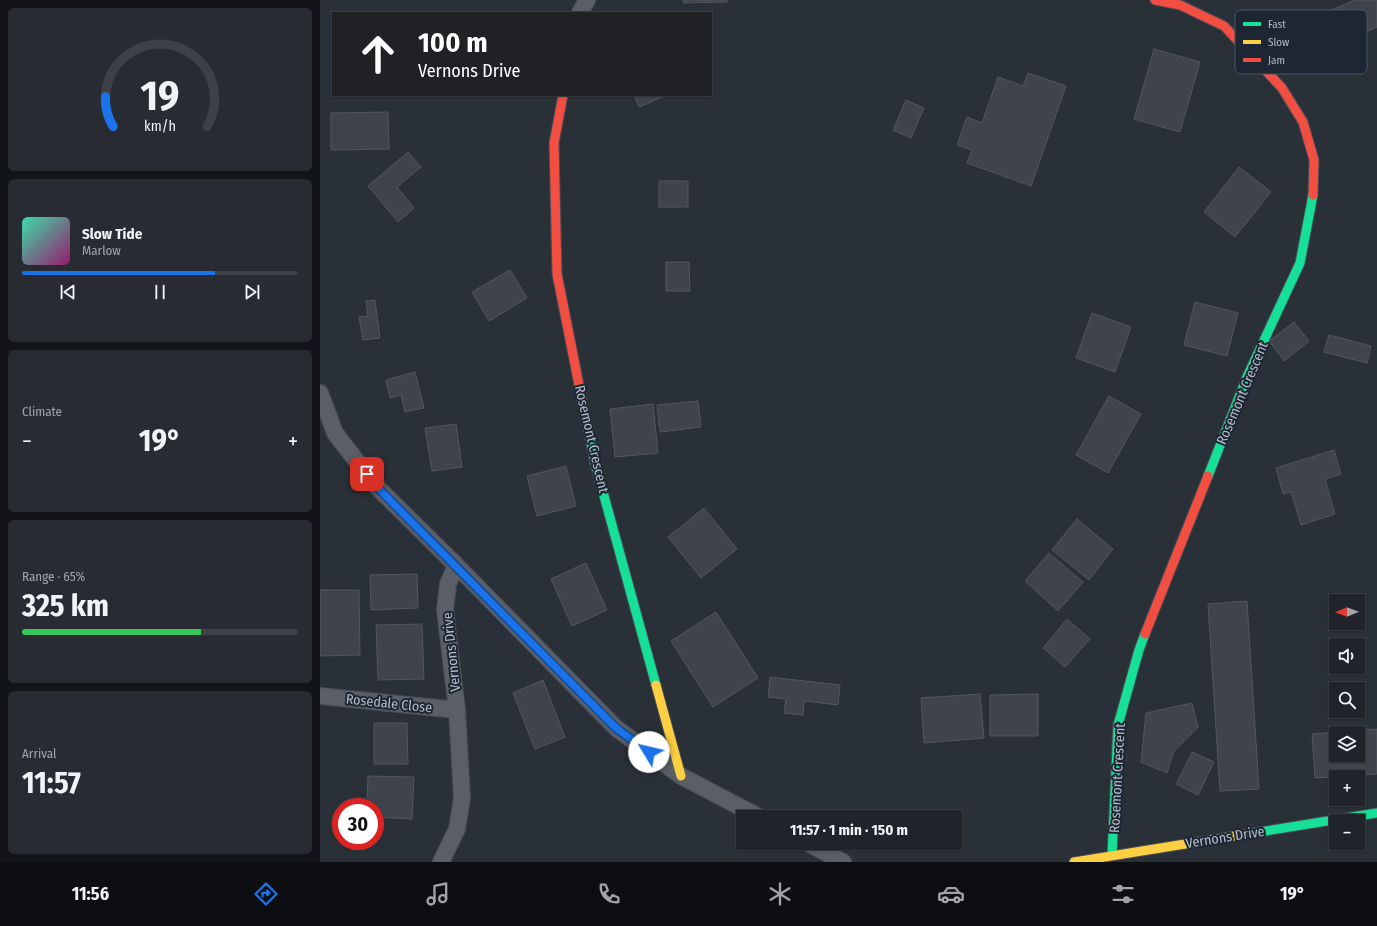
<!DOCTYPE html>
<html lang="en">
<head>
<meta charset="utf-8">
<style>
  body { margin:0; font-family:"Fira Sans Condensed",sans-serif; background:#282c32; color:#f1f3f6; height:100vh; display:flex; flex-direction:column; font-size:15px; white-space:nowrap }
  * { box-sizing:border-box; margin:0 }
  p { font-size:13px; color:#a2a4a8 }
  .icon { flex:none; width:22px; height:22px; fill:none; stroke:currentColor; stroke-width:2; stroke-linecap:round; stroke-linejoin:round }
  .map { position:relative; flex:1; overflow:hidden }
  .side { display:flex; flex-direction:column; gap:8px; padding:8px; background:#121417; width:320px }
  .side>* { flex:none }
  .hud { position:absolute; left:12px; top:12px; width:380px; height:84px; border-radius:0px; box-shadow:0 1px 3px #0004,0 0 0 1px #3d4147; background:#202124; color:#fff; overflow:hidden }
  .needle { width:26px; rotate:269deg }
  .controls { position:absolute; left:1009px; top:594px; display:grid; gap:8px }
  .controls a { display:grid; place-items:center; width:36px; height:36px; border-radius:0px; background:#20242a; box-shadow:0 1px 3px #0004,0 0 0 1px #3d4147; font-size:20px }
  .speed { position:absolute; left:12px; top:798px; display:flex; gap:8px; font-size:20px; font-weight:700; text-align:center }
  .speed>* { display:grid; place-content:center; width:52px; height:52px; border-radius:50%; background:#20242a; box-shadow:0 1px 3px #0004,0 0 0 1px #3d4147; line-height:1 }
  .speed .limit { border:6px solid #d22; background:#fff; color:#111 }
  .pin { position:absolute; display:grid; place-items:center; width:34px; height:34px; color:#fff; margin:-17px; border-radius:8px; box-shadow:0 2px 6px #0006 }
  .me { position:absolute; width:44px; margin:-22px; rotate:306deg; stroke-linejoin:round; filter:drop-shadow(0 0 3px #0008) }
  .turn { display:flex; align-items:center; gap:14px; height:84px; padding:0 20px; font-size:18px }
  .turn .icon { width:52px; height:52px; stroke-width:2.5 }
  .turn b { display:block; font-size:28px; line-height:34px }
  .big { font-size:30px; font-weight:700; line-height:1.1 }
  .side .card { flex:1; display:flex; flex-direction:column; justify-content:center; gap:6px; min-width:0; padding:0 14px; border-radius:6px; background:#282c32 }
  .side .dial { align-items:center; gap:0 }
  .dial svg { height:104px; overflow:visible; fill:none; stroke:#3d4147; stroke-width:7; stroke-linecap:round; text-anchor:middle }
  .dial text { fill:#f1f3f6; stroke:none }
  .song { display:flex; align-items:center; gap:12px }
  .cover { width:48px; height:48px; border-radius:6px; background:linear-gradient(135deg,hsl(160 70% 55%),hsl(320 70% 35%)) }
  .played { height:4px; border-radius:2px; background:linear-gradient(90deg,#1a73e8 70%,#3d4147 70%) }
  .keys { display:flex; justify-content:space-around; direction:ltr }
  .heat { display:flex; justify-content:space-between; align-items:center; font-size:22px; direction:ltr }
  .charge { height:6px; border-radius:3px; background:linear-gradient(90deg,#34c759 65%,#3d4147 0) }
  .trip { position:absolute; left:416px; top:810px; width:226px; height:40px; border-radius:0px; background:#20242a; box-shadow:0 1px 3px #0004,0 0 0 1px #3d4147; font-weight:700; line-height:40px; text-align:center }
  .tab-bar { display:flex; height:64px; justify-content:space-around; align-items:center; background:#0d0e11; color:#a2a4a8 }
  .tab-bar .icon { width:28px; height:28px }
  .tab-bar .current { color:#1a73e8 }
  .tab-bar b { font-size:18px; color:#f1f3f6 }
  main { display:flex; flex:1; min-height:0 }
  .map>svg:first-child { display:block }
</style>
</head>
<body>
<main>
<section class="side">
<div class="card dial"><svg viewBox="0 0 100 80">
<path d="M14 69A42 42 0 1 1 86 69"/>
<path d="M14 69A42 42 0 0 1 8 46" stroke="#1a73e8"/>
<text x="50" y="56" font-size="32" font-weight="700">19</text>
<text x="50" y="72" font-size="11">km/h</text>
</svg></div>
<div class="card">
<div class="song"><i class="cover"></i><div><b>Slow Tide</b><p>Marlow</p></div></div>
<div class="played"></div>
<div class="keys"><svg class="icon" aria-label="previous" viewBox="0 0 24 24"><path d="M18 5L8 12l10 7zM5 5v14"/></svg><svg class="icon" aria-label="pause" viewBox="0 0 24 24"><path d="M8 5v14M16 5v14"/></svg><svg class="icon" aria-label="next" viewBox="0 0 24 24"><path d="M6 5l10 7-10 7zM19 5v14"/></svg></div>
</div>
<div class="card"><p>Climate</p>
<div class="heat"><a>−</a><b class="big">19°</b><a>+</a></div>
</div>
<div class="card"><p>Range · 65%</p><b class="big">325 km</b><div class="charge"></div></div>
<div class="card"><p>Arrival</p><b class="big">11:57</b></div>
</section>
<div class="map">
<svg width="1057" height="862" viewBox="0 0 1057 862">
  <rect width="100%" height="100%" fill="#2a3038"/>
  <path fill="#3f444c" stroke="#52575f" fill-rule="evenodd" d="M363,0H407V2L364,3Z
    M1035,0H1057V27L1018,44L1005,13Z
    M834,49L880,62L860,132L814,119Z
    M708,73L746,86L711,186L647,163L652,150L637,145L647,117L662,123L678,77L703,86Z
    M314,95H347L319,107Z
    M586,100L604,108L591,138L573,130Z
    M68,112L69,149L11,150V113Z
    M88,152L101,167L77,187L94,208L78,222L48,186Z
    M919,167L951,192L915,237L884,212Z
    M339,181H368V207H339Z
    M346,262H369L370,291H346Z
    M190,270L207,298L169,321L152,292Z
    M55,300L60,338L43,340L39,317L48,316L46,301Z
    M875,302L918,313L907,356L864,345Z
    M772,313L811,327L795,372L756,358Z
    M974,322L989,341L964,361L949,341Z
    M1009,335L1051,346L1047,363L1004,352Z
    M95,372L104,408L85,412L81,395L70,398L66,380Z
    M789,396L821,414L788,473L756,455Z
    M378,401L381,427L340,432L337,405Z
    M333,404L338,453L295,457L290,409Z
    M136,424L142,467L112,471L105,428Z
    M1014,450L1021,474L1005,479L1015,514L981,525L971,492L963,494L956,468Z
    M246,466L256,506L217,516L207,476Z
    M384,508L417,549L381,578L348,537Z
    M757,519L793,549L769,580L732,550Z
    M729,553L763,582L738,611L705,581Z
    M266,563L287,610L252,626L231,579Z
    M97,574L98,608L51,610L50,575Z
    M0,590H39L40,655L0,656Z
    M927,601L939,789L900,791L888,604Z
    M396,612L438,678L393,707L351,641Z
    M747,619L770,639L745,667L723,648Z
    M102,624L104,679L58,680L56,625Z
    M450,677L520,685L518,705L484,701L483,715L464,713L466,699L448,697Z
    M223,680L245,737L215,749L193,693Z
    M660,694L664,738L604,743L601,698Z
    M718,694V736H670V695Z
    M872,703L878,727L854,751L847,773L821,762L826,713Z
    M54,723H87L88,764H54Z
    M1057,729V774L995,778L992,734ZM1016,733H1038V755H1016Z
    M872,752L894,762L878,795L856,784Z
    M48,776L94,777L92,819L55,817V807H47Z"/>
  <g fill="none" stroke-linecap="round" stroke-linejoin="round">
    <g stroke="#484c55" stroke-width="18">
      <path id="street" d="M260,13L267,0
        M0,393L15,433L55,485L136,565L128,584L125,610L137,710L142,798L137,829L121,862
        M136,565L296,728L361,776L439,817
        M0,696L137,710
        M488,843L523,862"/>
    </g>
    <g stroke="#484c55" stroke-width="11">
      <path id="fast" d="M262,400L275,463L336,685
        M888,476L927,377L980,263L993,195
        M927,834L1057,813
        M792,855L798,725L819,650L825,634"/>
    </g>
    <g stroke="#484c55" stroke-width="11">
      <path id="slow" d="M336,685L361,776
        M754,862L927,834"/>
    </g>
    <g stroke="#484c55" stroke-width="11">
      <path id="jam" d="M835,0L860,5L904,26L962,88L983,122L994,160L993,195
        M243,95L234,143L237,274L262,400
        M825,634L888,476"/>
    </g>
    <use href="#street" stroke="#5a5e66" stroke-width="16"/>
    <use href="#fast" stroke="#16e098" stroke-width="9"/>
    <use href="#slow" stroke="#ffcf43" stroke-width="9"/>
    <use href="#jam" stroke="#f24e42" stroke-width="9"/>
  </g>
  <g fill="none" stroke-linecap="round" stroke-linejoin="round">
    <g stroke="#114b97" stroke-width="10">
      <path id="route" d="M47,474L55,485L296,728L329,752"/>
    </g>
    <use href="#route" stroke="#1a73e8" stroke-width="7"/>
  </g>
  <g text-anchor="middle" stroke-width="4" stroke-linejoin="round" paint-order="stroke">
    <g font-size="14" fill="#b4bcc9" stroke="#1d2633">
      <text transform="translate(922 393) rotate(-67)" y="5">Rosemont Crescent</text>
      <text transform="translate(272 439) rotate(77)" y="5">Rosemont Crescent</text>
      <text transform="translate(131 652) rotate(-96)" y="5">Vernons Drive</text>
      <text transform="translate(69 703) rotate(6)" y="5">Rosedale Close</text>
      <text transform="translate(797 778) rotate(-87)" y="5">Rosemont Crescent</text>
      <text transform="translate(905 837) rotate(-9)" y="5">Vernons Drive</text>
    </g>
  </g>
  <rect x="915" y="10" width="132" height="64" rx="6" fill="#1d2633" stroke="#4a5360" stroke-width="1"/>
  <rect x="923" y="22" width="18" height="4" fill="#16e098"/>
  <rect x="923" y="40" width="18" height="4" fill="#ffcf43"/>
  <rect x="923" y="58" width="18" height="4" fill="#f24e42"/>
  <g font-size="11" fill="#b4bcc9">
    <text x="948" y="28">Fast</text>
    <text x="948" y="46">Slow</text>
    <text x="948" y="64">Jam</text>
  </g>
</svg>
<div class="controls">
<a><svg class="needle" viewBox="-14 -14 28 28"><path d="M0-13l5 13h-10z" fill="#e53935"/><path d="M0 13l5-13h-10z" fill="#a2a4a8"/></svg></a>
<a><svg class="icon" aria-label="sound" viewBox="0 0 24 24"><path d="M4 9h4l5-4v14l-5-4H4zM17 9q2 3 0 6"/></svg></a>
<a><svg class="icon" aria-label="search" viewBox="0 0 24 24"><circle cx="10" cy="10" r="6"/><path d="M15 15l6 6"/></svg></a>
<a><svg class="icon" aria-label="layers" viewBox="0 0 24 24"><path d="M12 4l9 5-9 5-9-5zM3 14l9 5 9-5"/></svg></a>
<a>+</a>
<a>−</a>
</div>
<div class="speed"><div class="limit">30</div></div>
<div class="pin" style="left:47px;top:474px;background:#d93025"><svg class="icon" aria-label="arrive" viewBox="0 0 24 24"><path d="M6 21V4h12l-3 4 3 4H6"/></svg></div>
<svg class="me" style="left:329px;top:752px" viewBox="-20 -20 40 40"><circle r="19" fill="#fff"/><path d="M0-13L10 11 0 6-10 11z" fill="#1a73e8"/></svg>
<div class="trip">11:57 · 1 min · 150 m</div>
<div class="hud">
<div class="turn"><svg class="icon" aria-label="ahead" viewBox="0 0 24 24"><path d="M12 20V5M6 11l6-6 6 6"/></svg><div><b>100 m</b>Vernons Drive</div></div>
</div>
</div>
</main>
<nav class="tab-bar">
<b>11:56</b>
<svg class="icon current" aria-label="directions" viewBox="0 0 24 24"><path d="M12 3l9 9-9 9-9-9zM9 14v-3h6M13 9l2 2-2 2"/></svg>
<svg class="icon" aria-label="music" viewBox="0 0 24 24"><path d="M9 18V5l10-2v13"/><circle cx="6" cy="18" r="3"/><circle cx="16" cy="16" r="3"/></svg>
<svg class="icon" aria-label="phone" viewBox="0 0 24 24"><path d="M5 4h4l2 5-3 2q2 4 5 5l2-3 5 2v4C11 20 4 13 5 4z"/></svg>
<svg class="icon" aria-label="climate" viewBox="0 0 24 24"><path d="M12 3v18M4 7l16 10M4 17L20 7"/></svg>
<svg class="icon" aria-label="car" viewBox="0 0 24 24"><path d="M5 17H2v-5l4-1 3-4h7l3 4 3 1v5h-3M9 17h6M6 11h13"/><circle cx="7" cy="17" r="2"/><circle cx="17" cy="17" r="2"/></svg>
<svg class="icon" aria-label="filters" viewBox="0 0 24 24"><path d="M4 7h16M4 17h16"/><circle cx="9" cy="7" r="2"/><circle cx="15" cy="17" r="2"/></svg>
<b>19°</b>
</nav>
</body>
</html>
